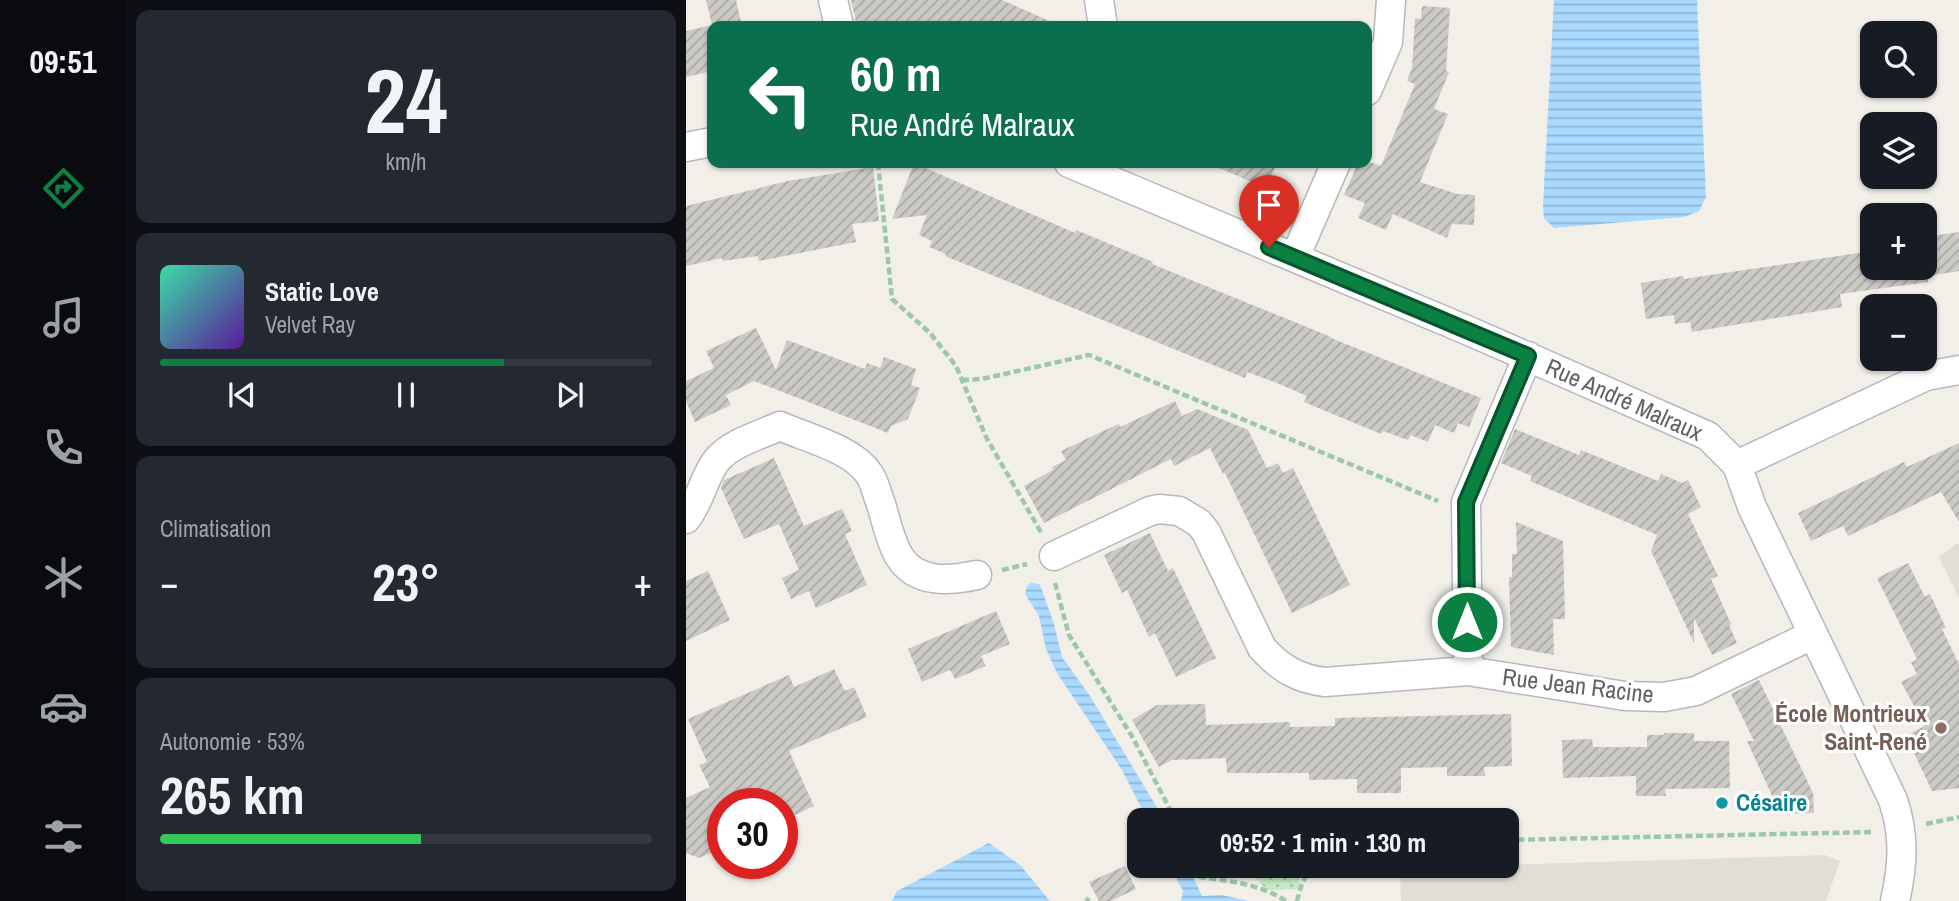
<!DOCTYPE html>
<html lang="fr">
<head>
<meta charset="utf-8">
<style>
  body { margin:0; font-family:"Archivo Narrow",sans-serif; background:#242831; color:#f1f3f6; height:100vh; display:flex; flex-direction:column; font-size:26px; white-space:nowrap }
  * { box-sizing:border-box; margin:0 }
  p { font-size:23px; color:#9ea1a6 }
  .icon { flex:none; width:38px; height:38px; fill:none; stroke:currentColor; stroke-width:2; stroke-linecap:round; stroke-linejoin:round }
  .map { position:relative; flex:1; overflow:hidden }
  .side { display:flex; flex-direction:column; gap:10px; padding:10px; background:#0d0f14; width:560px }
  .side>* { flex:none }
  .top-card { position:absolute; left:21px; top:21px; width:665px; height:147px; border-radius:14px; box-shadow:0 2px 5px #0004; background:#0b6e4f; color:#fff; overflow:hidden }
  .fabs { position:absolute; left:1174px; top:21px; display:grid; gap:14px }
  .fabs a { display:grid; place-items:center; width:77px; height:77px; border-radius:14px; background:#171b24; box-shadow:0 2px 5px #0004; font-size:35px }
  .speed { position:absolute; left:21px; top:788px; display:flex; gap:14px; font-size:35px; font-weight:700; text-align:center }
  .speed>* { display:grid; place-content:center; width:91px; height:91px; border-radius:50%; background:#171b24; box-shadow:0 2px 5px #0004; line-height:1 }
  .speed .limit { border:10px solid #d22; background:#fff; color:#111 }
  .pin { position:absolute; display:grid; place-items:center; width:60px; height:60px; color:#fff; margin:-72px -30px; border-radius:50% 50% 50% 0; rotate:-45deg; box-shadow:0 0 7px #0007 }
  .pin .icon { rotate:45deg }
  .me { position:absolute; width:77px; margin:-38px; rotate:0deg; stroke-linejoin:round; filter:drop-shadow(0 0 5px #0008) }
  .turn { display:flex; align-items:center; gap:24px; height:147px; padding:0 28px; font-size:32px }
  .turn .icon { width:91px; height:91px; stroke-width:2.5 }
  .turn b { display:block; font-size:49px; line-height:60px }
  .big { font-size:52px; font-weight:700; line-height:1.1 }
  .side .card { flex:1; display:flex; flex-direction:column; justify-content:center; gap:10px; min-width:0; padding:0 24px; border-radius:14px; background:#242831 }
  .side .dial { align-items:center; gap:0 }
  .dial b { font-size:91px; line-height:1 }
  .song { display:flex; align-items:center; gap:21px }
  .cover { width:84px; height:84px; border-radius:10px; background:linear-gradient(135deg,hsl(160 70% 55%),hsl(270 70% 35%)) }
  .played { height:7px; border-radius:4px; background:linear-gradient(90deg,#0b8043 70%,#363941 70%) }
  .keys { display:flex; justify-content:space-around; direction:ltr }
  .heat { display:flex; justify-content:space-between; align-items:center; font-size:38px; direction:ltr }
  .charge { height:10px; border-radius:5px; background:linear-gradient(90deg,#34c759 53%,#363941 0) }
  .trip { position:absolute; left:441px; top:808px; width:392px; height:70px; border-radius:14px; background:#171b24; box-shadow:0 2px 5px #0004; font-weight:700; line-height:70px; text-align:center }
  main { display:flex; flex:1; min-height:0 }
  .tabs { display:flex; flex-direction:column; width:126px; justify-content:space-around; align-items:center; background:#090b0e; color:#9ea1a6 }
  .tabs .icon { width:49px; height:49px }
  .tabs .current { color:#0b8043 }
  .tabs b { font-size:32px; color:#f1f3f6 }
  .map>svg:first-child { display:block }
</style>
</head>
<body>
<main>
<nav class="tabs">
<b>09:51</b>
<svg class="icon current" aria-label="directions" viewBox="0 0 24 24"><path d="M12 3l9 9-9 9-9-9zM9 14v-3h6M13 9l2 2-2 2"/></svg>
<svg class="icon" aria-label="music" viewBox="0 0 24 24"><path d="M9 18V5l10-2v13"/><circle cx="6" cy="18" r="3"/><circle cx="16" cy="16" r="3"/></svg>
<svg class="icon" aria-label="phone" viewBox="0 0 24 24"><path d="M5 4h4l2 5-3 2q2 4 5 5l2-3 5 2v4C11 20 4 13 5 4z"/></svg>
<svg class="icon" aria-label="climate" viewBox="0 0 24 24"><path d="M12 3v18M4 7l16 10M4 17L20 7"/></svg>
<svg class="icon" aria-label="car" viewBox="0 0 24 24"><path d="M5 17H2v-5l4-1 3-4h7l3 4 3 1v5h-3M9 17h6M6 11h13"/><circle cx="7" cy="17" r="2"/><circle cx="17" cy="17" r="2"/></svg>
<svg class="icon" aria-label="filters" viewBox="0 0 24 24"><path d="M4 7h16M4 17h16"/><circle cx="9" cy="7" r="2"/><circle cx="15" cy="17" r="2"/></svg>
</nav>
<section class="side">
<div class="card dial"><b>24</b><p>km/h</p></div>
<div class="card">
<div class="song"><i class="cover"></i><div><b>Static Love</b><p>Velvet Ray</p></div></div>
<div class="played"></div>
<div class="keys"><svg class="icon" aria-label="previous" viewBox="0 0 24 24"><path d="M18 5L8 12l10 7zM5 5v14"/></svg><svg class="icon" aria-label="pause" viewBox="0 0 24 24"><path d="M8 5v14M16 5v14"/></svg><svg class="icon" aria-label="next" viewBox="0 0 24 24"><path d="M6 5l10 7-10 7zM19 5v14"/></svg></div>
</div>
<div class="card"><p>Climatisation</p>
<div class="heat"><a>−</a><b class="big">23°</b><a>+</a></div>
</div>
<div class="card"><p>Autonomie · 53%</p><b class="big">265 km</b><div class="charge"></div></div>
</section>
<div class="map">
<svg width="1273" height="901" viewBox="0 0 1273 901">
  <defs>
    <pattern id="park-dots" width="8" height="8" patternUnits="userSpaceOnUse" patternTransform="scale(1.75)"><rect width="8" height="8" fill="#c5e8c5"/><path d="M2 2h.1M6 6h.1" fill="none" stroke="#a3c0a4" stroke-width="1.8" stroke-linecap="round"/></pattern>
    <pattern id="water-rules" width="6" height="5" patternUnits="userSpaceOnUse" patternTransform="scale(1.75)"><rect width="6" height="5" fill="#aadaff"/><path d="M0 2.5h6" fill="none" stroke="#8eb4d2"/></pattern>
    <pattern id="building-hatch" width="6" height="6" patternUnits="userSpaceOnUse" patternTransform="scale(1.75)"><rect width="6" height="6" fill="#cccac5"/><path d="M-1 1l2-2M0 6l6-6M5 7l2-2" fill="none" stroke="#a9a8a4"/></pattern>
  </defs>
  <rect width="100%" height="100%" fill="#f1efe8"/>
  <path fill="#e1ded6" d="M1270,544H1273V598L1253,557Z
    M1139,855L1154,861L1140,901H715L714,868Z"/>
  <path fill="url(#park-dots)" d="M570,866H612L613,889L581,890L571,879Z"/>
  <path fill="url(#water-rules)" d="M868,0H1011L1020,197L1013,211L998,217L868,228L858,218L857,205Z
    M345,583L353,584L355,587L368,624L376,657L404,696L479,821H462L436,770L371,673L360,649L353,616L339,594L341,586Z
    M303,843L334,865L364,901H206L211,891Z
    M484,866H502L516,896L536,895L563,901H495L497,891Z"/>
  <path fill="url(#building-hatch)" d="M20,0H50L56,26L26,25V71L0,77V31L26,25Z
    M165,0H316L375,26H171Z
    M736,6L764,8L760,71L763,72L748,109L762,114L734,182L771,194L789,195L788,225L766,224L761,238L707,214L700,230L672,218L679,203L658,195L672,163H687L695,166L729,84L721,81L726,68L729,18L735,19Z
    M228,163L389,233L390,230L407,237L467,262L466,264L645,337V338L795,398L783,427L772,423L768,433L749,425L742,442L725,435L722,440L697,431L695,434L618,402L621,396L591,383L561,372L559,378L259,256L260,254L243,247L246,241L233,235L241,215L206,219Z
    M521,163H591L580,188Z
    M187,167L193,221L166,224L170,242L73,261L72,256L37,261L36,258L0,266V206L102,181Z
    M1273,232V271L1242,276V282L1154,294L1156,307L1006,332L1004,322L989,324L988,315L960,319L955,283L997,276L998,279L1186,251V268H1239V237Z
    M70,328L90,370L101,340L179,369L181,363L194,368L198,357L230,369L225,385L234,388L222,419L205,426L202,433L68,381L40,395L45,405L9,422L0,401V381L28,368L20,351Z
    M489,401L496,416L511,409L562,430L581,468L592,463L597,473L607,468L664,585L606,613L539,473L537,474L524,448L488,466L485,459L358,523L338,486L367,470L366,467L380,460L375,451L417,431L433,424L434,427Z
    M829,429L893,455L895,450L972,481L975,474L996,483L1002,480L1015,507L1002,514L1032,576L1025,579L1045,624L1043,625L1051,643L1026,655L1008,618V643L965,551L971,535L844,481L846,476L815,463Z
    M1273,443V522L1255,492L1162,536L1157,526L1125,541L1112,513L1218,462L1221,467Z
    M88,458L118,526L156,509L166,531L159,534L181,585L130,608L123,591L105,599L96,578L113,570L93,524L58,539L35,488L38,480Z
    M830,522L877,541L879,619H867L868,655L825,647L823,577H826V554H831Z
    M464,533L482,571L487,568L530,658L490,677L469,633L463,637L441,590L436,593L418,555Z
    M1222,563L1239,597L1244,594L1260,628L1256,629L1273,664V788L1246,791L1220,736L1239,726L1215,682L1231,674L1225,663L1231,659L1191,578Z
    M22,571L44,620L0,641V581Z
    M310,611L324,644L295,656L300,666L269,679L264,670L236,682L222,649Z
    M148,669L159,691L168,687L181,717L103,751L128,806L96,821V803H37V848L13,858L0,853V798L24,787L13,765L21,762L2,719L103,675L108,687Z
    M1073,680L1127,793L1128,813L1089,814V802L1061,741H1068L1045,694Z
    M519,704L520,725L604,722V727L649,726V718L825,714L826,766L798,767L799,776H761V767L715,768V793H671V779L623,780V773H541L540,758L486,760L473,767L446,720L471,705Z
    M978,733H1008V741H1043L1044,788L979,789L980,796H950V776L877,778L876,740L906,739L907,747H961V735H978Z
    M439,866L450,889L425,901H413L403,882Z"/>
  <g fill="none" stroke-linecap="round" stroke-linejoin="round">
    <g stroke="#b5b8bc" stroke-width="31">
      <path id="street" d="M147,0L153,26
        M413,0L417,26
        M681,91L702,42L705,0
        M0,147L26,142
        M383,163L783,331L1022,436L1051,465L1066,507L1207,800C1219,835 1217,866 1209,901
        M609,257L650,163
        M1051,465L1240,376L1273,370
        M0,519C15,500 18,476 31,460C45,443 74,435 94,426C121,438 167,449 183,474C189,482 191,495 195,504C200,520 204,541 213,556C230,584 263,581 291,575
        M368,556L464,511L473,509L493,511L513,523L520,532L576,648C594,668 612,679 639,682L782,671L939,696L978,697L1010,691L1126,635
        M782,671L780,502L842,356"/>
    </g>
    <path stroke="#9cc7a9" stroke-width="4.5" stroke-dasharray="7 3.5" stroke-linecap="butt" d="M192,163L206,299L244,333L270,366L300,437L356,534
      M276,380L296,379L403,355L752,501
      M316,570L341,564
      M369,583L383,635L447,738L490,821
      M1240,824L1273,817
      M821,840L1187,832
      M510,866L514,877C544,881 574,884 600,901
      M400,901L403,898
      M611,901L616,883L627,866"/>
    <use href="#street" stroke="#fff" stroke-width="28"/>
  </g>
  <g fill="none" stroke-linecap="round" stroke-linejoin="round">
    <g stroke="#07532c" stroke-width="18">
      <path id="route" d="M583,247L842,356L780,502L781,622"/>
    </g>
    <use href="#route" stroke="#0b8043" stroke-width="12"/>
  </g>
  <circle fill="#8d6e63" stroke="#fff" stroke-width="2.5" cx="1255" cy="728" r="7"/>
  <circle fill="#0f9aa8" stroke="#fff" stroke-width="2.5" cx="1036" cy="803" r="7"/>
  <g text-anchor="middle" stroke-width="6" stroke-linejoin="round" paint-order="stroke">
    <g font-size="24" fill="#5f6368" stroke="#fff">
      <text transform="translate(938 400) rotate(24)" y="8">Rue André Malraux</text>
      <text transform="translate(892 686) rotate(7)" y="8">Rue Jean Racine</text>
    </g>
    <g font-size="24" font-weight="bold" fill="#785e54" stroke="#fff" text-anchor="end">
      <text x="1241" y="722">École Montrieux<tspan x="1241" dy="28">Saint-René</tspan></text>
    </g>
    <g font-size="24" font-weight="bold" fill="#0d838f" stroke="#fff" text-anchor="start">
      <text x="1050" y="811">Césaire</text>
    </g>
  </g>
</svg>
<div class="fabs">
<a><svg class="icon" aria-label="search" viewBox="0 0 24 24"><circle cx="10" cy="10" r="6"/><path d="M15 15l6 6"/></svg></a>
<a><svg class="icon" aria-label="layers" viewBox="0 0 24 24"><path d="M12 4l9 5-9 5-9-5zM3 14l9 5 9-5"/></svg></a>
<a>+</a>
<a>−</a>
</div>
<div class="speed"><div class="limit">30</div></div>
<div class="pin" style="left:583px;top:247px;background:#d93025"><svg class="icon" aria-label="arrive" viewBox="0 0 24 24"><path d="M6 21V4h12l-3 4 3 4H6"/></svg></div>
<svg class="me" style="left:781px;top:622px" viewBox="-20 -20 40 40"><circle r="17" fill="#0b8043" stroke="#fff" stroke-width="3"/><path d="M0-11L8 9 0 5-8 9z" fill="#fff"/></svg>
<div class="trip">09:52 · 1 min · 130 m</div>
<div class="top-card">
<div class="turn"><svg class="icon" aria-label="left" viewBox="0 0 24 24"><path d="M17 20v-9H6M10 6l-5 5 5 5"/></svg><div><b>60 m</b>Rue André Malraux</div></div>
</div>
</div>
</main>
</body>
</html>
